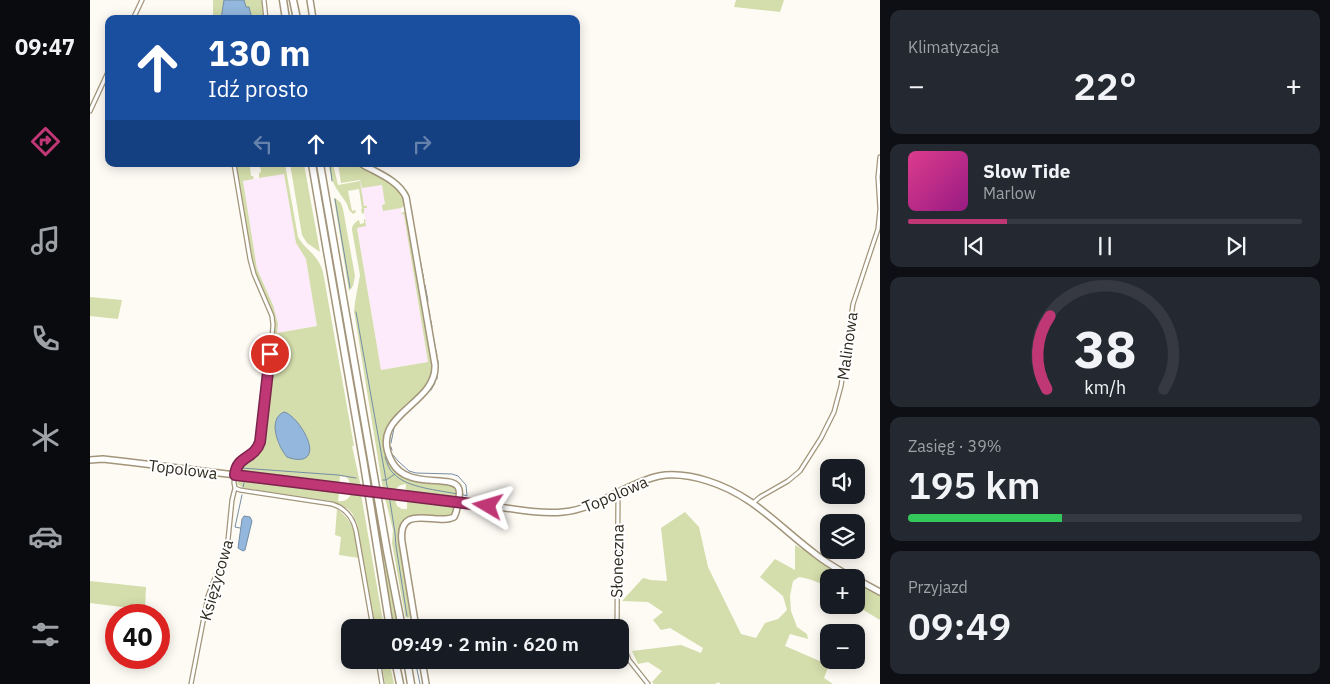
<!DOCTYPE html>
<html lang="pl">
<head>
<meta charset="utf-8">
<style>
  body { margin:0; font-family:"IBM Plex Sans",sans-serif; background:#242831; color:#f1f3f6; height:100vh; display:flex; flex-direction:column; font-size:19px; white-space:nowrap }
  * { box-sizing:border-box; margin:0 }
  p { font-size:16px; color:#9ea1a6 }
  .icon { flex:none; width:28px; height:28px; fill:none; stroke:currentColor; stroke-width:2; stroke-linecap:round; stroke-linejoin:round }
  .map { position:relative; flex:1; overflow:hidden }
  .panel { display:flex; flex-direction:column; gap:10px; padding:10px; background:#0d0f14; width:450px }
  .panel>* { flex:none }
  .hud { position:absolute; left:15px; top:15px; width:475px; height:152px; border-radius:10px; box-shadow:0 2px 12px #0003; background:#1a4fa0; color:#fff; overflow:hidden }
  .fabs { position:absolute; left:730px; top:459px; display:grid; gap:10px }
  .fabs a { display:grid; place-items:center; width:45px; height:45px; border-radius:10px; background:#171b24; box-shadow:0 2px 12px #0003; font-size:25px }
  .speed { position:absolute; left:15px; top:604px; display:flex; gap:10px; font-size:25px; font-weight:700; text-align:center }
  .speed>* { display:grid; place-content:center; width:65px; height:65px; border-radius:50%; background:#171b24; box-shadow:0 2px 12px #0003; line-height:1 }
  .speed .limit { border:8px solid #d22; background:#fff; color:#111 }
  .pin { position:absolute; display:grid; place-items:center; width:42px; height:42px; color:#fff; margin:-21px; border:2px solid #fff; border-radius:50%; box-shadow:0 1px 5px #0007 }
  .me { position:absolute; width:55px; margin:-28px; rotate:277deg; stroke-linejoin:round; filter:drop-shadow(0 0 4px #0008) }
  .turn { display:flex; align-items:center; gap:18px; height:105px; padding:0 20px; font-size:22px }
  .turn .icon { width:65px; height:65px; stroke-width:2.5 }
  .turn b { display:block; font-size:35px; line-height:42px }
  .lanes { display:flex; align-items:center; height:48px; padding:0 20px; background:#0003; justify-content:center; gap:25px; direction:ltr }
  .lanes .off { opacity:.35 }
  .big { font-size:38px; font-weight:600; line-height:1.1 }
  .panel .tile { flex:1; display:flex; flex-direction:column; justify-content:center; gap:8px; min-width:0; padding:0 18px; border-radius:10px; background:#242831 }
  .panel .dial { align-items:center; gap:0 }
  .dial svg { height:130px; overflow:visible; fill:none; stroke:#363941; stroke-width:7; stroke-linecap:round; text-anchor:middle }
  .dial text { fill:#f1f3f6; stroke:none }
  .song { display:flex; align-items:center; gap:15px }
  .cover { width:60px; height:60px; border-radius:8px; background:linear-gradient(135deg,hsl(330 70% 55%),hsl(310 70% 35%)) }
  .played { height:5px; border-radius:2px; background:linear-gradient(90deg,#bf3775 25%,#363941 25%) }
  .keys { display:flex; justify-content:space-around; direction:ltr }
  .heat { display:flex; justify-content:space-between; align-items:center; font-size:28px; direction:ltr }
  .charge { height:8px; border-radius:4px; background:linear-gradient(90deg,#34c759 39%,#363941 0) }
  .trip { position:absolute; left:251px; top:619px; width:288px; height:50px; border-radius:10px; background:#171b24; box-shadow:0 2px 12px #0003; font-weight:600; line-height:50px; text-align:center }
  main { display:flex; flex:1; min-height:0 }
  .tabs { display:flex; flex-direction:column; width:90px; justify-content:space-around; align-items:center; background:#090b0e; color:#9ea1a6 }
  .tabs .icon { width:35px; height:35px }
  .tabs .on { color:#bf3775 }
  .tabs b { font-size:22px; color:#f1f3f6 }
  .map>svg:first-child { display:block }
</style>
</head>
<body>
<main>
<nav class="tabs">
<b>09:47</b>
<svg class="icon on" aria-label="directions" viewBox="0 0 24 24"><path d="M12 3l9 9-9 9-9-9zM9 14v-3h6M13 9l2 2-2 2"/></svg>
<svg class="icon" aria-label="music" viewBox="0 0 24 24"><path d="M9 18V5l10-2v13"/><circle cx="6" cy="18" r="3"/><circle cx="16" cy="16" r="3"/></svg>
<svg class="icon" aria-label="phone" viewBox="0 0 24 24"><path d="M5 4h4l2 5-3 2q2 4 5 5l2-3 5 2v4C11 20 4 13 5 4z"/></svg>
<svg class="icon" aria-label="climate" viewBox="0 0 24 24"><path d="M12 3v18M4 7l16 10M4 17L20 7"/></svg>
<svg class="icon" aria-label="car" viewBox="0 0 24 24"><path d="M5 17H2v-5l4-1 3-4h7l3 4 3 1v5h-3M9 17h6M6 11h13"/><circle cx="7" cy="17" r="2"/><circle cx="17" cy="17" r="2"/></svg>
<svg class="icon" aria-label="filters" viewBox="0 0 24 24"><path d="M4 7h16M4 17h16"/><circle cx="9" cy="7" r="2"/><circle cx="15" cy="17" r="2"/></svg>
</nav>
<div class="map">
<svg width="790" height="684" viewBox="0 0 790 684">
  <rect width="100%" height="100%" fill="#fefbf5"/>
  <path fill="#fdebfc" d="M194,174L206,243L216,259L227,326L187,333L183,305L167,269L153,181Z
    M283,175L314,206L311,208V212L314,214L317,231L338,362L291,370L267,227L276,225L268,177Z"/>
  <path fill="#d4ddac" fill-rule="evenodd" d="M123,0H172L174,10V19H123Z
    M646,0H694L690,12L644,7Z
    M146,164H162L163,166L160,167L161,176H163L164,179L153,181L167,269L183,305L188,324L187,333L227,326L216,259L206,243L194,174L169,178V173L171,172L170,165H167V164H195L208,237C217,252 227,253 233,272L264,446H262L271,487L260,486L259,480L256,477L250,476L249,485L149,473C145,461 160,460 166,453C170,451 171,446 172,442L184,333L183,314L164,269ZM198,413C208,424 223,437 219,454L188,444L186,425L188,416Z
    M200,164H214L230,252L217,243L212,235Z
    M225,164H228L292,533L290,534V538L292,537L308,627H304Z
    M238,164H243L248,185L270,181L274,206H277V208H274V213L272,214L271,209H272L269,189L258,191L262,211L265,210L266,212L263,214L259,210L257,204L246,188L242,180Z
    M248,164C254,164 262,162 268,164C279,167 305,185 312,194C314,197 315,201 315,205L311,208L293,211L292,205L295,204L292,185L272,188L270,180L251,183Z
    M245,198L251,203L253,209L265,276L263,286L259,291L244,199Z
    M314,212L317,214L343,363C342,375 339,383 331,392C308,413 289,420 298,455C301,465 306,474 316,478C330,484 347,483 362,486L366,489L367,495L364,498L359,499L315,493L316,484C303,485 303,495 307,506L312,509H317V500L360,505L364,508C360,532 314,494 308,537L322,615L321,617L317,618L315,616L302,543L303,530L293,490L264,311L265,302L270,275L262,230C262,225 265,222 269,220L270,224L274,223V219H275L276,226L267,228L291,370L338,362L314,215L311,213Z
    M0,297L32,300L28,319L0,316Z
    M150,479L249,492L248,501C255,502 259,499 261,493L271,494L294,627H285L267,523L262,513L258,509L242,501L154,488L147,484Z
    M247,509C266,523 265,536 269,558L249,555L251,537L245,535Z
    M595,512L609,527L618,567L651,634L666,638L675,623L688,619L697,610L693,596L670,577L685,559L705,570V545L763,577L739,578V589C730,582 720,579 709,577L703,581L700,596L701,611L707,627L717,634L718,639L700,634L695,646L739,665L734,678L743,684H630L629,682L625,684H564L562,682L572,671L558,662L548,664L542,651L591,645L611,653L613,648L580,628L571,630L563,620L573,612L558,602L532,601L553,578L561,580L577,581L571,528Z
    M766,579L790,592V620L765,605H766Z
    M0,581L56,587L55,610L0,603Z
    M291,660H299L304,684H295Z"/>
  <path fill="#93b7dd" stroke="#758da4" d="M134,0H154L156,7H159L162,19H131Z
    M194,412C206,414 232,453 213,459C208,460 202,459 197,457C188,447 177,419 194,412Z
    M154,516L160,517L162,521L155,550L153,551L148,548L152,519Z"/>
  <g fill="none" stroke-linecap="round" stroke-linejoin="round">
    <path stroke="#758da4" stroke-width="1" d="M240,164L242,181
      M245,199L260,288
      M330,260L334,280
      M335,285L338,301
      M338,306L340,316
      M266,312L298,491
      M341,321L342,327
      M342,332L347,356
      M347,379L348,361
      M341,390L345,383
      M327,403L337,394
      M301,443L304,428
      M301,447L302,450
      M303,455L308,461L319,471L326,473L362,474L368,476L376,485L377,496L371,494
      M295,457C297,463 299,470 304,474C317,488 349,490 367,494
      M151,468L248,475L266,478
      M293,480H296L305,474
      M153,487L154,483
      M299,495L305,533L306,546L317,616
      M150,528L145,527L152,495
      M319,626V628
      M325,660L330,684"/>
    <g stroke="#a2957a" stroke-width="5.5">
      <path id="street" d="M174,0L176,19
        M43,19L52,0
        M0,111L19,70
        M145,488L150,490L242,504C255,508 263,517 266,531L283,628
        M527,494L528,499L527,628
        M663,503L670,497L698,481L710,471L731,438L744,412L751,386L763,304L788,229L790,209L788,177L790,157
        M530,638L539,660L558,684
        M288,660L292,684
        M101,684L118,596L130,565L138,540L142,500L145,488L144,483L145,469L150,461L165,452L170,442L182,337L183,325L182,316L164,274L160,259L144,164"/>
    </g>
    <g stroke="#a2957a" stroke-width="8">
      <path id="secondary" d="M220,0L223,19
        M272,164C287,173 308,180 316,197L345,365C347,406 276,414 302,462C317,490 360,474 368,487C371,492 369,497 368,502C367,508 367,512 364,517C347,526 307,502 312,542L326,628
        M0,460L13,459L39,462L245,487
        M318,496C348,500 379,504 409,507C430,510 452,514 473,512C508,509 536,483 569,476C585,473 602,476 618,481C663,495 688,526 724,553C736,563 749,570 763,578
        M766,579L790,592
        M332,660L336,684"/>
    </g>
    <g stroke="#a2957a" stroke-width="9">
      <path id="highway" d="M193,0L196,19
        M203,0L207,19
        M222,164L274,465L300,628
        M230,164L297,551L312,628
        M305,660L310,684
        M317,660L321,684"/>
    </g>
    <use href="#street" stroke="#fff" stroke-width="3"/>
    <use href="#secondary" stroke="#fff" stroke-width="5"/>
    <use href="#highway" stroke="#fff" stroke-width="6"/>
    <g stroke="#a2957a" stroke-width="8" stroke-linecap="butt">
      <path id="secondary-bridge" d="M245,487L318,496"/>
    </g>
    <use href="#secondary-bridge" stroke="#fff" stroke-width="5"/>
  </g>
  <g fill="none" stroke-linecap="round" stroke-linejoin="round">
    <g stroke="#7c244c" stroke-width="12">
      <path id="route" d="M180,354L170,442C164,460 147,455 145,475L398,506"/>
    </g>
    <use href="#route" stroke="#bf3775" stroke-width="9"/>
  </g>
  <g text-anchor="middle" stroke-width="4" stroke-linejoin="round" paint-order="stroke">
    <g font-size="16" fill="#2f2a1f" stroke="#fff">
      <text transform="translate(757 346) rotate(-82)" y="6">Malinowa</text>
      <text transform="translate(93 469) rotate(7)" y="6">Topolowa</text>
      <text transform="translate(525 494) rotate(-23)" y="6">Topolowa</text>
      <text transform="translate(527 561) rotate(-89)" y="6">Słoneczna</text>
      <text transform="translate(126 580) rotate(-74)" y="6">Księżycowa</text>
    </g>
  </g>
</svg>
<div class="fabs">
<a><svg class="icon" aria-label="sound" viewBox="0 0 24 24"><path d="M4 9h4l5-4v14l-5-4H4zM17 9q2 3 0 6"/></svg></a>
<a><svg class="icon" aria-label="layers" viewBox="0 0 24 24"><path d="M12 4l9 5-9 5-9-5zM3 14l9 5 9-5"/></svg></a>
<a>+</a>
<a>−</a>
</div>
<div class="speed"><div class="limit">40</div></div>
<div class="pin" style="left:180px;top:354px;background:#d93025"><svg class="icon" aria-label="arrive" viewBox="0 0 24 24"><path d="M6 21V4h12l-3 4 3 4H6"/></svg></div>
<svg class="me" style="left:398px;top:506px" viewBox="-20 -20 40 40"><path d="M0-17L14 15 0 8-14 15z" fill="#bf3775" stroke="#fff" stroke-width="4"/></svg>
<div class="trip">09:49 · 2 min · 620 m</div>
<div class="hud">
<div class="turn"><svg class="icon" aria-label="ahead" viewBox="0 0 24 24"><path d="M12 20V5M6 11l6-6 6 6"/></svg><div><b>130 m</b>Idź prosto</div></div>
<div class="lanes"><svg class="icon off" aria-label="left" viewBox="0 0 24 24"><path d="M17 20v-9H6M10 6l-5 5 5 5"/></svg><svg class="icon" aria-label="ahead" viewBox="0 0 24 24"><path d="M12 20V5M6 11l6-6 6 6"/></svg><svg class="icon" aria-label="ahead" viewBox="0 0 24 24"><path d="M12 20V5M6 11l6-6 6 6"/></svg><svg class="icon off" aria-label="right" viewBox="0 0 24 24"><path d="M7 20v-9h11M14 6l5 5-5 5"/></svg></div>
</div>
</div>
<section class="panel">
<div class="tile"><p>Klimatyzacja</p>
<div class="heat"><a>−</a><b class="big">22°</b><a>+</a></div>
</div>
<div class="tile">
<div class="song"><i class="cover"></i><div><b>Slow Tide</b><p>Marlow</p></div></div>
<div class="played"></div>
<div class="keys"><svg class="icon" aria-label="previous" viewBox="0 0 24 24"><path d="M18 5L8 12l10 7zM5 5v14"/></svg><svg class="icon" aria-label="pause" viewBox="0 0 24 24"><path d="M8 5v14M16 5v14"/></svg><svg class="icon" aria-label="next" viewBox="0 0 24 24"><path d="M6 5l10 7-10 7zM19 5v14"/></svg></div>
</div>
<div class="tile dial"><svg viewBox="0 0 100 80">
<path d="M14 69A42 42 0 1 1 86 69"/>
<path d="M14 69A42 42 0 0 1 16 24" stroke="#bf3775"/>
<text x="50" y="56" font-size="32" font-weight="700">38</text>
<text x="50" y="72" font-size="11">km/h</text>
</svg></div>
<div class="tile"><p>Zasięg · 39%</p><b class="big">195 km</b><div class="charge"></div></div>
<div class="tile"><p>Przyjazd</p><b class="big">09:49</b></div>
</section>
</main>
</body>
</html>
